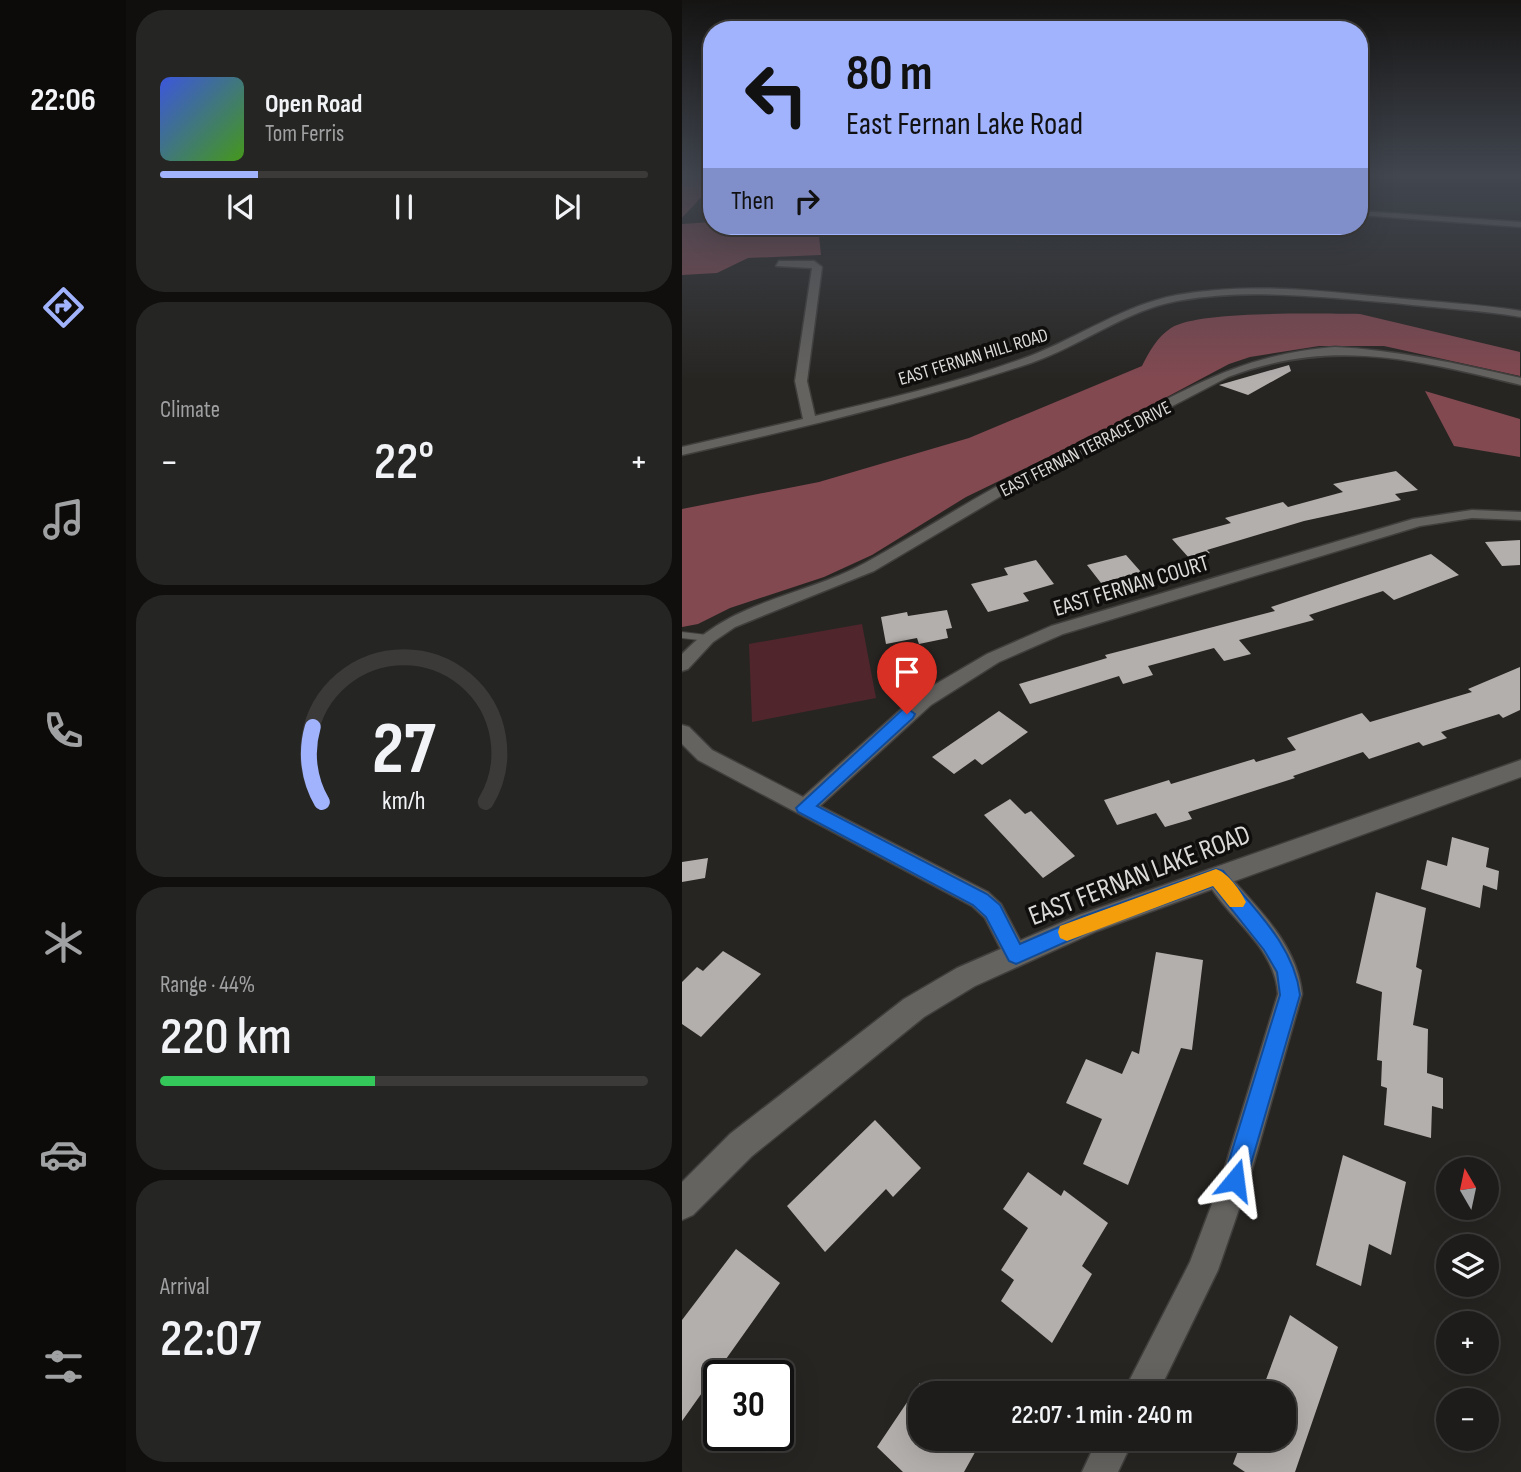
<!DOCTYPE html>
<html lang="en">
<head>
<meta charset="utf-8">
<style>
  body { margin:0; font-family:"Sofia Sans Condensed",sans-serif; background:#252523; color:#f1f3f6; height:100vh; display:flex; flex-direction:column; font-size:26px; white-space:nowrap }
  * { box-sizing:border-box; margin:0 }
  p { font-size:23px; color:#a0a1a2 }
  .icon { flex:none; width:38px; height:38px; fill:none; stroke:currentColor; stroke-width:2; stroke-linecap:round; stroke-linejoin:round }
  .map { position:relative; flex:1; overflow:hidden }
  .sheet { display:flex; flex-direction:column; gap:10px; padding:10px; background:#100f0e; width:556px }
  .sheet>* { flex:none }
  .banner { position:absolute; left:21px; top:21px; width:665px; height:214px; border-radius:28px; box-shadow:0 7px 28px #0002,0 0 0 2px #3b3a39; background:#a1b3fd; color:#111; overflow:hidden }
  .needle { width:46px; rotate:351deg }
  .tools { position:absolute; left:754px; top:1157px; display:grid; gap:14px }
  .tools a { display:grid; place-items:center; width:63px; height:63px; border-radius:50%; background:#1d1c1a; box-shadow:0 7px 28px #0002,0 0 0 2px #3b3a39; font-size:35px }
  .speed { position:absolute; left:21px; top:1360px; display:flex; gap:14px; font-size:35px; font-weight:700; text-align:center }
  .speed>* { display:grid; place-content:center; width:91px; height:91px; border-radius:50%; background:#1d1c1a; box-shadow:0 7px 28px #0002,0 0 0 2px #3b3a39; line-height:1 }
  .speed .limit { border:4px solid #111; border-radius:10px; background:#fff; color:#111 }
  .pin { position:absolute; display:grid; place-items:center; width:60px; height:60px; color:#fff; margin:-72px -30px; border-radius:50% 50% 50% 0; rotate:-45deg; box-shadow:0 0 7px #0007 }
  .pin .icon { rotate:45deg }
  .me { position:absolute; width:77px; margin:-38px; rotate:16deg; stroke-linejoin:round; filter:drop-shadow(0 0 5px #0008) }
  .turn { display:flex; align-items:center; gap:24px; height:147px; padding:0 28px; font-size:32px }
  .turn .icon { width:91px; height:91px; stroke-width:2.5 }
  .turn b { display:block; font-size:49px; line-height:60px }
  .then { display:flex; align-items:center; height:66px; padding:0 28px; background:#0003; gap:14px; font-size:26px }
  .big { font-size:52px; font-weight:600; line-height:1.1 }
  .sheet .tile { flex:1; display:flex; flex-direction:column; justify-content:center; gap:10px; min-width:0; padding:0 24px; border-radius:28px; background:#252523 }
  .sheet .dial { align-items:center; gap:0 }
  .dial svg { height:182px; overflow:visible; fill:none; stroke:#3b3a39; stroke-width:7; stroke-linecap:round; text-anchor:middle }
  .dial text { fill:#f1f3f6; stroke:none }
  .song { display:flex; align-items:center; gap:21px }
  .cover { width:84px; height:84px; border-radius:10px; background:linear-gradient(135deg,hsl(230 70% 55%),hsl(100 70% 35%)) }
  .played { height:7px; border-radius:4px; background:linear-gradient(90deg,#a1b3fd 20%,#3b3a39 20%) }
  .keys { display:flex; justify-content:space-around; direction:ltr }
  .heat { display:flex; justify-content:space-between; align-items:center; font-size:38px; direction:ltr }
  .charge { height:10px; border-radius:5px; background:linear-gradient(90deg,#34c759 44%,#3b3a39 0) }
  .trip { position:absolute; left:226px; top:1381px; width:388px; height:70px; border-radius:28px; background:#1d1c1a; box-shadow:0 7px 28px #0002,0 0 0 2px #3b3a39; font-weight:600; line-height:70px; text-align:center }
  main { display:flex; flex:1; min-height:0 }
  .dock { display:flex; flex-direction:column; width:126px; justify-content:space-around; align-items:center; background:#0c0b0a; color:#a0a1a2 }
  .dock .icon { width:49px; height:49px }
  .dock .on { color:#a1b3fd }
  .dock b { font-size:32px; color:#f1f3f6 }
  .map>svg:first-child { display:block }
</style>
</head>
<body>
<main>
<nav class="dock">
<b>22:06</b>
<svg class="icon on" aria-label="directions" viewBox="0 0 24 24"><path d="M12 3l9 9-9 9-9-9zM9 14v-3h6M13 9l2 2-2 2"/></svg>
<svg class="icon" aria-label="music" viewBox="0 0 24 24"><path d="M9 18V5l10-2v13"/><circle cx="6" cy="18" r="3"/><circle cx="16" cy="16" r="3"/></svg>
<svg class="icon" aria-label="phone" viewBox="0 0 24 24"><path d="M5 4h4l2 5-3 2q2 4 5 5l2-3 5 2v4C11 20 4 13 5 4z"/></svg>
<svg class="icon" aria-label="climate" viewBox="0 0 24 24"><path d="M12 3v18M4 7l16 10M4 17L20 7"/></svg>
<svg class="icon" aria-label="car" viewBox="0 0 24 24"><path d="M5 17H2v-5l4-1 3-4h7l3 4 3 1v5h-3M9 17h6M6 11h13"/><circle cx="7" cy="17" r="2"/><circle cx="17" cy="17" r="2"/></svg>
<svg class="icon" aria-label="filters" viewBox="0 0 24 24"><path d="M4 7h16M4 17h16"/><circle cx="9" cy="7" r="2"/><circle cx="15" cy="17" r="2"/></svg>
</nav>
<section class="sheet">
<div class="tile">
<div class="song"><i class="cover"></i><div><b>Open Road</b><p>Tom Ferris</p></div></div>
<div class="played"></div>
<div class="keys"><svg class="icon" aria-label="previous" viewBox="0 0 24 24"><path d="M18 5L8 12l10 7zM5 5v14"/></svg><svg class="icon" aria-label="pause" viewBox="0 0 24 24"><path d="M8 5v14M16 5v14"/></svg><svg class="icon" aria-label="next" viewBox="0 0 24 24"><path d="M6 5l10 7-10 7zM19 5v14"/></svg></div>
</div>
<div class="tile"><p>Climate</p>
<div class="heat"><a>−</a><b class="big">22°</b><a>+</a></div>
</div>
<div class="tile dial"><svg viewBox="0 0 100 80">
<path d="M14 69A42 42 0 1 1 86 69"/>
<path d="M14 69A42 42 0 0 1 10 36" stroke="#a1b3fd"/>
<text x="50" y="56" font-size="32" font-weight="700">27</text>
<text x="50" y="72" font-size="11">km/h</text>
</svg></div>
<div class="tile"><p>Range · 44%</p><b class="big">220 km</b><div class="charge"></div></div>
<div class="tile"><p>Arrival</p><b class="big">22:07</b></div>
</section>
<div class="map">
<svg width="839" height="1472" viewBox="0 0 839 1472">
  <rect width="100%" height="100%" fill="#272522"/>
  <path fill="#50262c" d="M305,226H485L487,232L307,236Z
    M180,624L194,698L70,722L67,644Z"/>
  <path fill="#834951" d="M0,175H30C28,192 11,205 0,218Z
    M30,222V226H136L139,255L66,258L35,273L0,275V224Z
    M678,314L838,352V376L702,346H637L568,357L547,364L434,424L284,497L190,555L142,577L48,608L16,624L0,627V509L137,482L287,438L460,366C467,352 475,337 489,328C516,310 641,314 678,314Z
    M743,391L838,419V457L772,446Z"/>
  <path fill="#b3afad" d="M607,365L609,371L566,395L537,385Z
    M714,471L736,490L713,494L719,500L622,521L525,550L528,553L508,559L490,539L549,523L543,518L601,502L606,507L661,492L651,484Z
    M838,540V565L820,566L803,542Z
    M749,554L777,575L712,600L701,591L627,615L632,620L557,640L569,654L542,661L532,648L466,666L471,675L441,684L437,676L348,704L337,684L425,658L423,655L593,611L589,607Z
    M444,555L459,572L419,583L405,565Z
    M354,560L372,584L341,593L347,601L306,612L289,584L326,575L322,568Z
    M265,610L270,628L264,629L266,638L237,644L235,638L204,644L199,617L225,612L226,616Z
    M838,667V710L821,718L817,714L759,732L765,738L741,746L737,742L687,759L681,752L611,776L613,778L506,812L510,819L483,827L474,813L435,825L422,800L487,780L489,784L572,759L574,762L614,750L605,738L680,713L688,722L790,692L786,689Z
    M317,711L346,732L300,765L293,759L272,774L250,757Z
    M328,799L343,814L349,811L393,856L361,878L302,815Z
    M770,837L807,848L804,867L817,871L815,890L801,885L798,908L739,889L745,860L765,866Z
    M26,858L23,878L0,882V862Z
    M694,892L744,908L734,967L740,970L731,1025L746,1029L745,1073L761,1078V1109L750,1106L749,1138L702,1125L705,1088L699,1086L700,1061L695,1060L700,992L674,983Z
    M41,951L79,974L19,1037L0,1024V982L15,967L21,971Z
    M474,952L521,960L510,1050L499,1048L446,1185L401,1164L420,1119L384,1103L404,1059L440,1074L450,1051L457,1054Z
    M193,1120L239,1168L211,1197L204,1189L143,1252L105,1206Z
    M661,1155L724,1182L709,1255L687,1244L679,1286L634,1265Z
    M346,1172L379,1196L382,1190L426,1223L400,1266L410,1274L370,1343L319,1301L332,1280L319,1270L346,1228L321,1209Z
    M54,1249L98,1283L0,1421V1320Z
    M608,1315L656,1347L613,1472H563L551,1464L561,1438H602V1393H579Z
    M238,1383V1438H301L282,1472H221L195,1447Z"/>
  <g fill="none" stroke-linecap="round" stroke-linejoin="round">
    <g stroke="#413f3d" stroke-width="2">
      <path id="service" d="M0,632L25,635L29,638L25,641L0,638Z"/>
    </g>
    <g stroke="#413f3d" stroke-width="3">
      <path id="minor" d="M677,211L839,222V227L677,215Z
        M97,261H132L140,267L125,381L133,416C205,399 278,382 348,356C397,337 442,305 495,295C566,282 640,291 712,298C754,302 796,304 839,311V317C797,310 754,308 712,303C641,297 566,288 495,301C442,311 399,346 349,363C235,401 117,428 0,455V447L121,419L113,381L130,268L94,266Z
        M653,347C716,350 777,364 839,378V385C733,360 651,337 546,377L324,493L192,571L53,627L31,642L6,669L0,671V654C52,599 120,597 183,563C227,539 269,512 312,488C352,466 394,446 435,425C513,385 563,354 653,347Z
        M790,510L839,512V520L790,518L738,526L381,634L317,662L249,705L138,806L306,892L319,904L346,955L342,963L334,966L326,963L303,918L290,906L16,760L0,744V725L7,727L30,750L121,797L235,695L305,654L369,626L731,519Z
        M534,868L542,870C574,907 615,943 620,994L567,1180L536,1270L476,1393H441L508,1262L539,1180L596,994C592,943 544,919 523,877L526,870Z
        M416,1438H452L436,1472H400Z"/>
    </g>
    <g stroke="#413f3d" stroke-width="3">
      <path id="tertiary" d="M839,760V777L415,931L293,986L242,1017L70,1156L11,1215L0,1220V1182L48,1134L222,999L275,968L397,915Z"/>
    </g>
    <use href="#service" fill="#656360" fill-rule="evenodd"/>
    <use href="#minor" fill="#656360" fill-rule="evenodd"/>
    <use href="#tertiary" fill="#656360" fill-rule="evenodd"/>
  </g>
  <linearGradient id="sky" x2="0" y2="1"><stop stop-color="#151413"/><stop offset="0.46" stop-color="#41464f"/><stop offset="1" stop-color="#41464f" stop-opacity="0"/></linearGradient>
  <rect width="839" height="381" fill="url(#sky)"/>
  <path fill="#1a73e8" stroke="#114b97" stroke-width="2" d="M225,708L233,714L231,718L135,806L305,894L318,905L338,944L400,917L534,869L541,871C572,909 612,945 618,995L562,1188L553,1192L545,1188L541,1180L598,995L595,972L582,950L531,886L413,929L334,964L327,961L304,917L291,905L116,812L114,808L220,710Z"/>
  <path fill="#f59e0b" d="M534,869C546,873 558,890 564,902L561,907H548L531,886L385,941L378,938L376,932L378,926Z"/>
  <g text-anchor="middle" stroke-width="7" stroke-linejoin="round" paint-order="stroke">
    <g font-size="19" fill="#dbdad8" stroke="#0f0e0d">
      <text transform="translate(291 356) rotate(-17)" y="7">EAST FERNAN HILL ROAD</text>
      <text transform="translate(403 448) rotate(-27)" y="7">EAST FERNAN TERRACE DRIVE</text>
    </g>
    <g font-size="23" fill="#dbdad8" stroke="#0f0e0d">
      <text transform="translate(449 585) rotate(-17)" y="8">EAST FERNAN COURT</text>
    </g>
    <g font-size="28" fill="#dbdad8" stroke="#0f0e0d">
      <text transform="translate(457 874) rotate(-21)" y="10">EAST FERNAN LAKE ROAD</text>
    </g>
  </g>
</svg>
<div class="tools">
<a><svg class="needle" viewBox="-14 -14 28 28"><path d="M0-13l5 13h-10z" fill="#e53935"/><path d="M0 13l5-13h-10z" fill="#a0a1a2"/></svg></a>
<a><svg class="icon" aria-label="layers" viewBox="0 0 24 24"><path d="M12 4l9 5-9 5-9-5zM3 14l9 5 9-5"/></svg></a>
<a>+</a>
<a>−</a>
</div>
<div class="speed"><div class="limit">30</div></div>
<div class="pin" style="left:225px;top:714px;background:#d93025"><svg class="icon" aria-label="arrive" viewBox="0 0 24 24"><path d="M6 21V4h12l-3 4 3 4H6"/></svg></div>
<svg class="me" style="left:553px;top:1180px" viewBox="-20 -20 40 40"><path d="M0-17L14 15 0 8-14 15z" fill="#1a73e8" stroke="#fff" stroke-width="4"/></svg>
<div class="trip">22:07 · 1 min · 240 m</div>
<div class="banner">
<div class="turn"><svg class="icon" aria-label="left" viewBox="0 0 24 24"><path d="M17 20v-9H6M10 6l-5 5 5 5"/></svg><div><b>80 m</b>East Fernan Lake Road</div></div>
<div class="then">Then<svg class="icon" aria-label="right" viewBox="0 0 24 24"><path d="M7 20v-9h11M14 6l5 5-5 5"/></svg></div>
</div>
</div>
</main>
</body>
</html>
